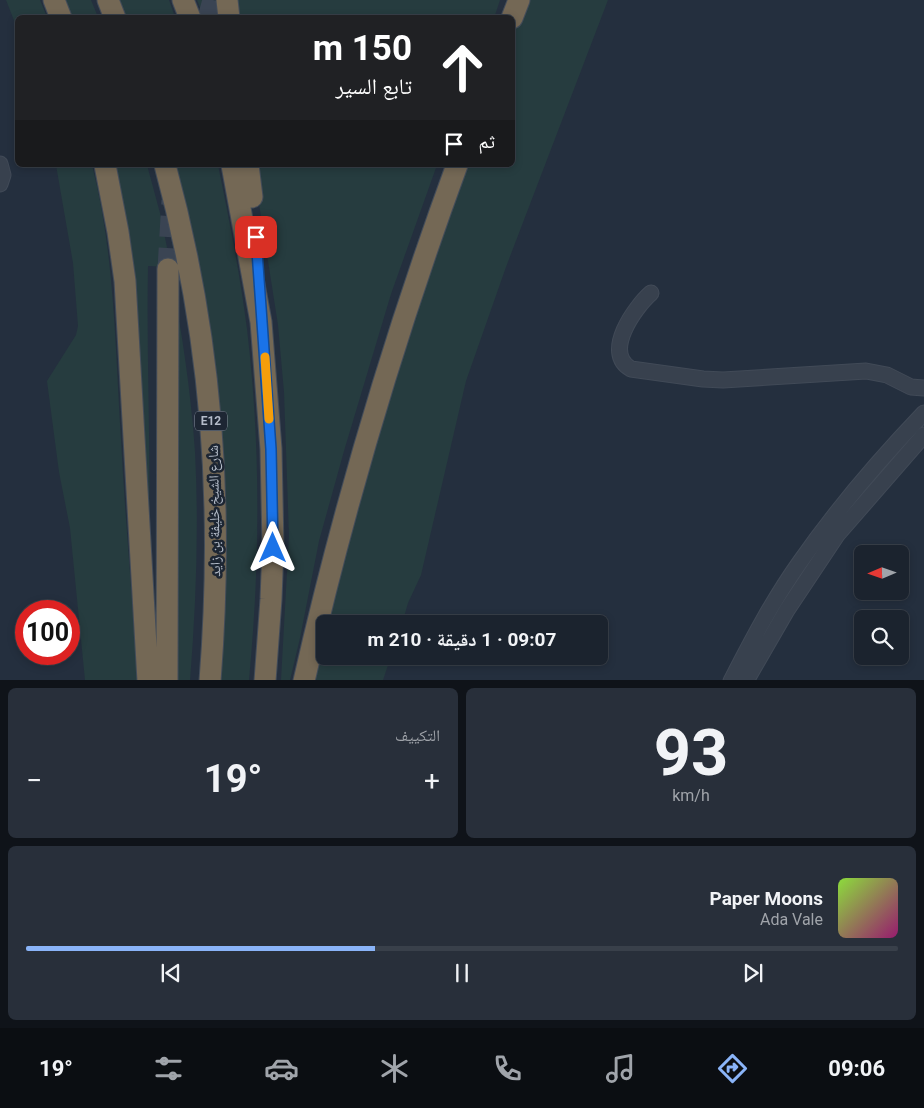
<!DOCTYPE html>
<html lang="ar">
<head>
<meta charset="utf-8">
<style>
  body { margin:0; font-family:Roboto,"Noto Naskh Arabic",sans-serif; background:#282f3a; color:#f1f3f6; direction:rtl; height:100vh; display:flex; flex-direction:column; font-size:19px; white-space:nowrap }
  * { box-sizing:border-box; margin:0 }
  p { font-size:16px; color:#a0a4aa }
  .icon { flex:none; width:28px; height:28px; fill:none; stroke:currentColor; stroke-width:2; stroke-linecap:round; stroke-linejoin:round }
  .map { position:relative; height:680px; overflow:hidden; direction:ltr }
  .drawer { display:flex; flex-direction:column; gap:8px; padding:8px; background:#0f1319; flex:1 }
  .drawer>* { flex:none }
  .hud { position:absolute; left:15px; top:15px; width:500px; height:152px; border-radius:8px; box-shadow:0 2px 8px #0003,0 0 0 1px #39404a; direction:rtl; background:#202124; color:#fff; overflow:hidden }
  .needle { width:32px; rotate:268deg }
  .buttons { position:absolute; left:854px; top:545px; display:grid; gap:10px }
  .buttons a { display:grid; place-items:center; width:55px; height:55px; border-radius:8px; background:#1b232e; box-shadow:0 2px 8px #0003,0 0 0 1px #39404a; font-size:25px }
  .speed { position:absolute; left:15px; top:600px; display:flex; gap:10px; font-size:25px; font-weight:700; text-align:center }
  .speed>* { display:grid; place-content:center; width:65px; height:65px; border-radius:50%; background:#1b232e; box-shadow:0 2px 8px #0003,0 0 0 1px #39404a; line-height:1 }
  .speed .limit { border:8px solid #d22; background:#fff; color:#111 }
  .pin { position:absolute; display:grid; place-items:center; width:42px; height:42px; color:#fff; margin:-21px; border-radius:10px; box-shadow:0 2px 8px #0006 }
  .me { position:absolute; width:55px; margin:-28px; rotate:0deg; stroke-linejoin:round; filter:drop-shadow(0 0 4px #0008) }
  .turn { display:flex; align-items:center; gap:18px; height:105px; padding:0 20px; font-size:22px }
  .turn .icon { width:65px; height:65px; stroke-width:2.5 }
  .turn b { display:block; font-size:35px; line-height:42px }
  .then { display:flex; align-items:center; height:48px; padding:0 20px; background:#0003; gap:10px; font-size:19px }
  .big { font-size:38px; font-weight:700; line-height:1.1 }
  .drawer .widget { flex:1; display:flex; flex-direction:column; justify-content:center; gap:8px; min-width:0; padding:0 18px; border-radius:8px; background:#282f3a }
  .drawer .dial { align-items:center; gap:0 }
  .dial b { font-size:65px; line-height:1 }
  .song { display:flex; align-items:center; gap:15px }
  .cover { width:60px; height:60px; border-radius:8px; background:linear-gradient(135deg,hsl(90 70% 55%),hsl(320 70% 35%)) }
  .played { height:5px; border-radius:2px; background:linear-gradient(90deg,#8ab4f8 40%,#39404a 40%) }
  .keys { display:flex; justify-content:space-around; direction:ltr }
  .heat { display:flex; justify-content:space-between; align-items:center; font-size:28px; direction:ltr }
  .drawer .tiles { flex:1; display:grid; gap:8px; grid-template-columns:1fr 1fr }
  .widget:last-child { grid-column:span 2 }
  .trip { position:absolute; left:316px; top:615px; width:292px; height:50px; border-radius:8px; background:#1b232e; box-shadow:0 2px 8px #0003,0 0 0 1px #39404a; font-weight:700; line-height:50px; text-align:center; direction:rtl }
  .tabs { display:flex; height:80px; justify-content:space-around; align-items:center; background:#0b0e12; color:#a0a4aa }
  .tabs .icon { width:35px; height:35px }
  .tabs .selected { color:#8ab4f8 }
  .tabs b { font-size:22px; color:#f1f3f6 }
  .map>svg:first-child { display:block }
</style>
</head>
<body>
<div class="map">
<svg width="924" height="681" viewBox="0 0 924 681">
  <rect width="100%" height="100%" fill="#242f3e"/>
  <path fill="#263c3f" d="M6,0H40L47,17L18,18L17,28Z
    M61,0H91L98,17H68Z
    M119,0H169L175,17H126Z
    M197,0H215L217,17H204Z
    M232,0H500L494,18L234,17Z
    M527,0H608L506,267L466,381L421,575L408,603L402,624H325V656H391L383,680L306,681L342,550L463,165H512L513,36Z
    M56,165H92C115,254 115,348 121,439C125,520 133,600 137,680H85L70,528L59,472L47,381L76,335L78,326L73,263Z
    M112,165H147L160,213L171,267L148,266C146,364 152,462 148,561Z
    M175,165H218C229,219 240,274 247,329C261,446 260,564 249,680H219L226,596L223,446L216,379Z
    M253,165H437L391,294L344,451L319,541L300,638L290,680H281L289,536L284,392L278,325Z
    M171,274C182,333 191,392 195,452C199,528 196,605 190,681L172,680Z"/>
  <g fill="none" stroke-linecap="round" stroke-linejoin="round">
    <path stroke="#3a4453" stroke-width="21" stroke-dasharray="21 11" stroke-linecap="butt" d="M208,18L213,0
      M168,269L172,200"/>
    <g stroke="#414a57" stroke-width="17">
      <path id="minor" d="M0,164L3,175L0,184
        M651,293C635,307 602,353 631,369L703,379L723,380L866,371L887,375L911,387L924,388
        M731,681C752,640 773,600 800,562C837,509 879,460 924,413
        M746,681L787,610L837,535L924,435"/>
    </g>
    <g stroke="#434c59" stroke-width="23">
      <path id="highway" d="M54,0L61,18
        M108,0L115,18
        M183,0L190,18
        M227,0L229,18
        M512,18L519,0
        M105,165L118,232L125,281L148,681
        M165,165C212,337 224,503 210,681
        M232,165L261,322L271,449L273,547L271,599L265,681
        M248,165L252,197
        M167,681L168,269
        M304,681C344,505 395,334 457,165"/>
    </g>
    <use href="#minor" stroke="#38414e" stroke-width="15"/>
    <use href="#highway" stroke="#746855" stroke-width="21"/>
  </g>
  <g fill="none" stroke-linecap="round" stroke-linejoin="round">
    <g stroke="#114b97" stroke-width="12">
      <path id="route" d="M256,237L271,449L273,548"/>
    </g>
    <use href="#route" stroke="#1a73e8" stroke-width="9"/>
    <path stroke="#f59e0b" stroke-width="9" d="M265,357L269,419"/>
  </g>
  <g text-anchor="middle" stroke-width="5" stroke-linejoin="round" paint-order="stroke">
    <rect fill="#1d2633" stroke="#878f9c" stroke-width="1" x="195" y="411.5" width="32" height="19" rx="4"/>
    <g font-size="12" font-weight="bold" fill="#b4bcc9">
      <text x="211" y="425">E12</text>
    </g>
    <g font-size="14" fill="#b4bcc9" stroke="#1d2633">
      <text transform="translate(214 511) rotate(-91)" y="5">شارع الشيخ خليفة بن زايد</text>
    </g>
  </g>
</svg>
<div class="buttons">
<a><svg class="needle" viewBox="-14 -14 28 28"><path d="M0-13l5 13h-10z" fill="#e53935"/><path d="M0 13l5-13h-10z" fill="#a0a4aa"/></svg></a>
<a><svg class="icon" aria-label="search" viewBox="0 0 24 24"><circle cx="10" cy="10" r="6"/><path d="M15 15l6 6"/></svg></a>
</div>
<div class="speed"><div class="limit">100</div></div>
<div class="pin" style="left:256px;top:237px;background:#d93025"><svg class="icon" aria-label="arrive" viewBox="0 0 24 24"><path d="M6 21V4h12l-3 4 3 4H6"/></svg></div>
<svg class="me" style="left:273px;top:548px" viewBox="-20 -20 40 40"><path d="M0-17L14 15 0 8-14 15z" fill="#1a73e8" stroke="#fff" stroke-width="4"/></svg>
<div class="trip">09:07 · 1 دقيقة · 210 m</div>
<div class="hud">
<div class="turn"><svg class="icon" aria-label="ahead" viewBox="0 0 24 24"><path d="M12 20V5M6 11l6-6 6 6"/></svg><div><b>150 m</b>تابع السير</div></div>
<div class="then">ثم<svg class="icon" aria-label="arrive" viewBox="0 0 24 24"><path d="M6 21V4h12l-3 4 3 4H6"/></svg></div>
</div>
</div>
<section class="drawer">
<div class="tiles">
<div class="widget dial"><b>93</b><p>km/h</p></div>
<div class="widget"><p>التكييف</p>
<div class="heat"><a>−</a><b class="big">19°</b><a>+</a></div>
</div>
<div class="widget">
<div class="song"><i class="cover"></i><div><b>Paper Moons</b><p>Ada Vale</p></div></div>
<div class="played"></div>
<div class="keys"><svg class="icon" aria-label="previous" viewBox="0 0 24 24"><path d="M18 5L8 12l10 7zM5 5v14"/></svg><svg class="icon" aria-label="pause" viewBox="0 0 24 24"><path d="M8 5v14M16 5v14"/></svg><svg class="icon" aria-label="next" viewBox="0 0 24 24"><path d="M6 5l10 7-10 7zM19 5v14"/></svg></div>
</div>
</div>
</section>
<nav class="tabs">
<b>09:06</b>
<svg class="icon selected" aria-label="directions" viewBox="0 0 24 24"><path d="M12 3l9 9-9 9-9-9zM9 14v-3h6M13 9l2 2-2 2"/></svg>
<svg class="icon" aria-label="music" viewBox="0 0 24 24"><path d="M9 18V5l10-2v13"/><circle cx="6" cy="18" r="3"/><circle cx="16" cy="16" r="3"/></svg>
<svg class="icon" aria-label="phone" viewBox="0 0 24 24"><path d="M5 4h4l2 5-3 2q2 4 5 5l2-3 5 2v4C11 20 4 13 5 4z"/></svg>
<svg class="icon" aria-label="climate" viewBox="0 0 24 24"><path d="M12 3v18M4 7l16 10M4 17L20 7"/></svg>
<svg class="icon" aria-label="car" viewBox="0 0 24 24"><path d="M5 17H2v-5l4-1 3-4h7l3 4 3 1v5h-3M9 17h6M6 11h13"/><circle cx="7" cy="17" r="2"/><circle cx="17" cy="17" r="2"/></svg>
<svg class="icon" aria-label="filters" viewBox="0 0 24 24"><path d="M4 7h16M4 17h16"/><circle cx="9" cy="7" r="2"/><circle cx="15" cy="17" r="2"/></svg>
<b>19°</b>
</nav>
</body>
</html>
